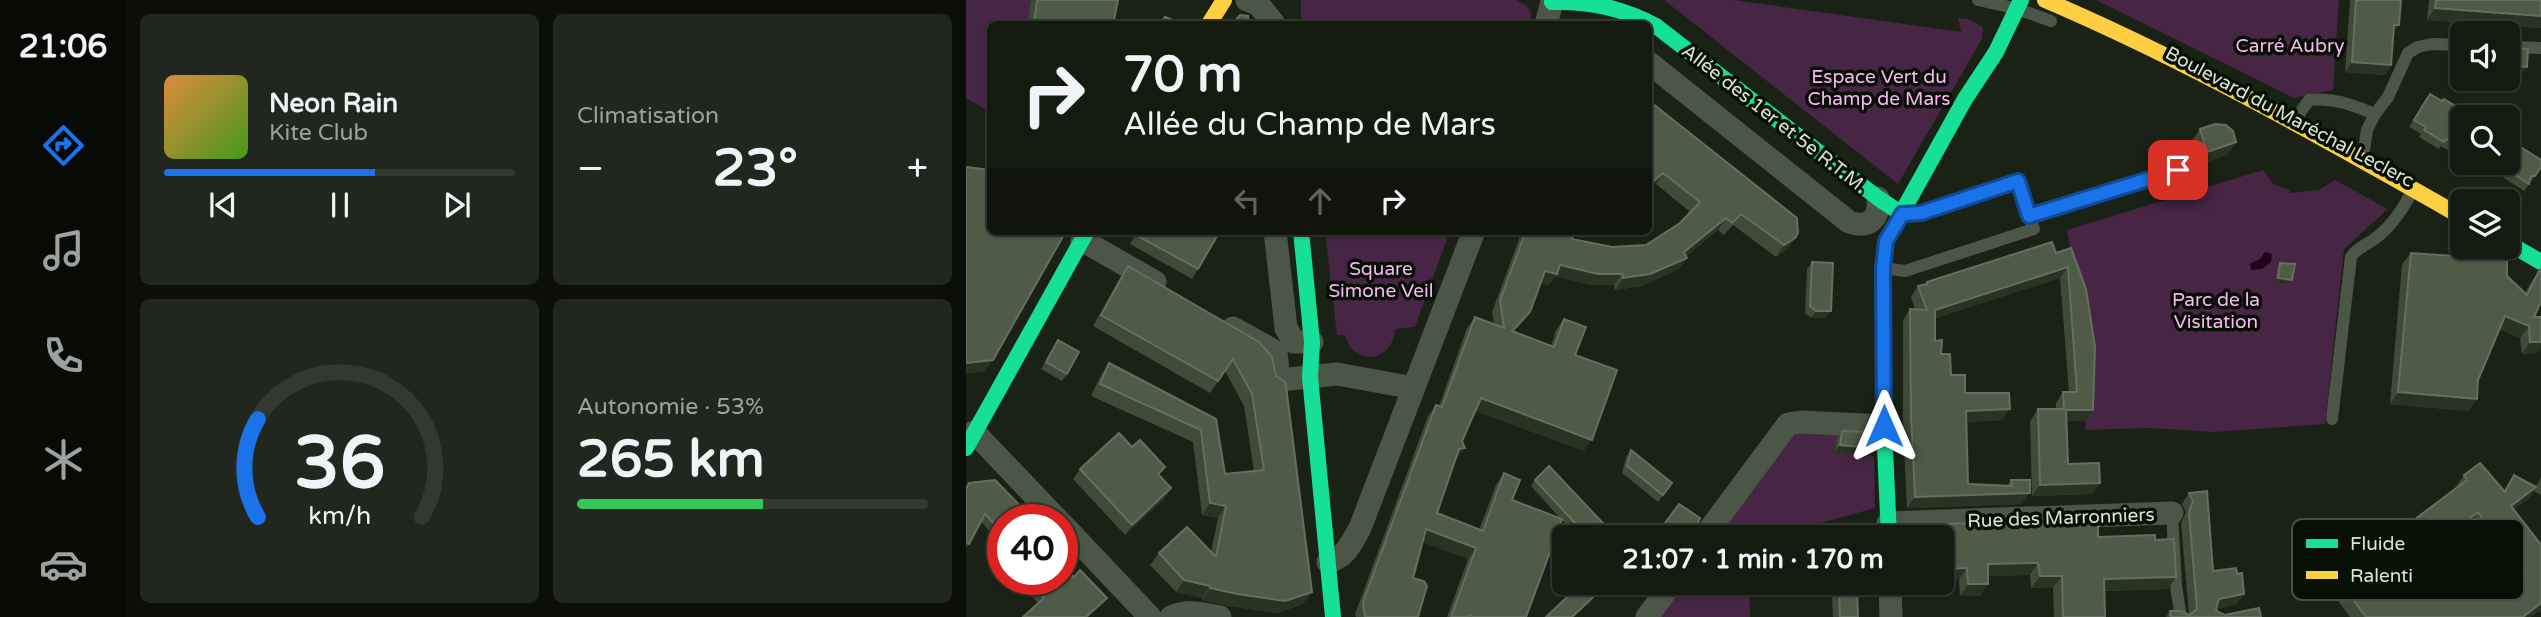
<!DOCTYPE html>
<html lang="fr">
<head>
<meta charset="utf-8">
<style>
  body { margin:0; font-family:"Varela Round",sans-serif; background:#21271e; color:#f1f3f6; height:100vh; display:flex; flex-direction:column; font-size:26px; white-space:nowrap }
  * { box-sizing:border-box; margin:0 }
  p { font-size:23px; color:#9da19f }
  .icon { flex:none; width:38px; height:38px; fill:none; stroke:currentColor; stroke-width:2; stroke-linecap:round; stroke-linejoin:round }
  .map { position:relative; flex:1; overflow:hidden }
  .panel { display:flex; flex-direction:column; gap:14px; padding:14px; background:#0b0e09; width:840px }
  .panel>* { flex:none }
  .guide { position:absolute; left:21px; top:21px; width:665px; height:214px; border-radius:10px; box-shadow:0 2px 5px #0004,0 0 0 2px #333830; background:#141a10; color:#f1f3f6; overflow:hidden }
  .fabs { position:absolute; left:1484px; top:21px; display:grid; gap:14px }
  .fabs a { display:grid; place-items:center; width:70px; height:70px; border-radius:10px; background:#141a10; box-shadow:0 2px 5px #0004,0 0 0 2px #333830; font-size:35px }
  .speed { position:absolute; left:21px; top:504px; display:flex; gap:14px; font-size:35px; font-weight:700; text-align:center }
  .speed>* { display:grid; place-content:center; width:91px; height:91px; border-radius:50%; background:#141a10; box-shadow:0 2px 5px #0004,0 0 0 2px #333830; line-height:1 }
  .speed .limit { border:10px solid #d22; background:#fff; color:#111 }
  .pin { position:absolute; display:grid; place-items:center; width:60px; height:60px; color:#fff; margin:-30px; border-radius:14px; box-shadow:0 4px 10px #0006 }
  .me { position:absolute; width:77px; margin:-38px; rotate:0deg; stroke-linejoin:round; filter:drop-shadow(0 0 5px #0008) }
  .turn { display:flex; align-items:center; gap:24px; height:147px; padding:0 21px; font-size:32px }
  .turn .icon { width:91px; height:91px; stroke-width:2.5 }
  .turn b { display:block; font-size:49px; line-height:60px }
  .lanes { display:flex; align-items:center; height:66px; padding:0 21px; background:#0003; justify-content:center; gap:35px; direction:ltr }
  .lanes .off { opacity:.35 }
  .big { font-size:52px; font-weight:700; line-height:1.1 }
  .panel .card { flex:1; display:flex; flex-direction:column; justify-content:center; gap:10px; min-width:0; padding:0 24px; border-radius:10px; background:#21271e }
  .panel .dial { align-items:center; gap:0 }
  .dial svg { height:182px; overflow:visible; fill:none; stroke:#333830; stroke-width:7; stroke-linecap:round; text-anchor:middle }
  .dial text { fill:#f1f3f6; stroke:none }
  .song { display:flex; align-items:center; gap:21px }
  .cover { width:84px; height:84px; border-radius:10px; background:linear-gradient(135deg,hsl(30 70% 55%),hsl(100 70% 35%)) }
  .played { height:7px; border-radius:4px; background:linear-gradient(90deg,#1a73e8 60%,#333830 60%) }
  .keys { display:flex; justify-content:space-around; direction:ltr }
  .heat { display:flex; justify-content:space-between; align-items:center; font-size:38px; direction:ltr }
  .charge { height:10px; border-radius:5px; background:linear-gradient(90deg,#34c759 53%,#333830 0) }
  .panel .tiles { flex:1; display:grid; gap:14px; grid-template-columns:repeat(2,1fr) }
  .trip { position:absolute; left:586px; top:525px; width:402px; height:70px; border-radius:10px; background:#141a10; box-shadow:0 2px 5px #0004,0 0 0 2px #333830; font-weight:700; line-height:70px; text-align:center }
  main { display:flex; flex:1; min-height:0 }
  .dock { display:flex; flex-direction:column; width:126px; justify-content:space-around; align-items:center; background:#080a06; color:#9da19f }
  .dock .icon { width:49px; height:49px }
  .dock .selected { color:#1a73e8 }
  .dock b { font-size:32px; color:#f1f3f6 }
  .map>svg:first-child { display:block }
</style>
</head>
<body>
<main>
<nav class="dock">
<b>21:06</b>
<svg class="icon selected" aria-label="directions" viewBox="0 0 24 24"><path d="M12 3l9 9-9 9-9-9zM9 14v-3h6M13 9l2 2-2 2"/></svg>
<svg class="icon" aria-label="music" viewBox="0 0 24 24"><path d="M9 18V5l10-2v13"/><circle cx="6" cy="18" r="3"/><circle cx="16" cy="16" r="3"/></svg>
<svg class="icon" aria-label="phone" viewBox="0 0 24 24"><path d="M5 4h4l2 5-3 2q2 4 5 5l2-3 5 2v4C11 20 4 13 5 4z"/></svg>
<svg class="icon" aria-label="climate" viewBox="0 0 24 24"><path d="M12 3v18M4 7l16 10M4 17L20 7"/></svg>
<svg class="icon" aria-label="car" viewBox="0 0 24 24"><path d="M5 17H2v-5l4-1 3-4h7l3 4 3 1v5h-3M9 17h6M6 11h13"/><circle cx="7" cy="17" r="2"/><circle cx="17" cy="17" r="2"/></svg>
</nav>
<section class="panel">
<div class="tiles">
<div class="card">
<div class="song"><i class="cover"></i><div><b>Neon Rain</b><p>Kite Club</p></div></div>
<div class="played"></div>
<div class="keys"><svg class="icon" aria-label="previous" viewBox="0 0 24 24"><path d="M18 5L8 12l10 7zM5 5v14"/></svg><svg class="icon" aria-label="pause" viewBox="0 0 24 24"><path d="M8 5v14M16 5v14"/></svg><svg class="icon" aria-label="next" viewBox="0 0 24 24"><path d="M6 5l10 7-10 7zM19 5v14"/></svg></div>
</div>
<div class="card"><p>Climatisation</p>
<div class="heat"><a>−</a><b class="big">23°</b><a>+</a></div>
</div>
<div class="card dial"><svg viewBox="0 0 100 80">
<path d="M14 69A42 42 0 1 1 86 69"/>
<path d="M14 69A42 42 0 0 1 14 26" stroke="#1a73e8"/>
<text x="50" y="56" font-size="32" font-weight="700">36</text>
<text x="50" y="72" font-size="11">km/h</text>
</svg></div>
<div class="card"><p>Autonomie · 53%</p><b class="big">265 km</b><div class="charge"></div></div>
</div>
</section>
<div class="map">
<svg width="1575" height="617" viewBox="0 0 1575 617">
  <rect width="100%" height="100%" fill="#1a2215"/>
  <path fill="#472545" d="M0,0H65L61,24H24V112L0,98Z
    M335,0H550L561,6L565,14V24H335Z
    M698,0H768L995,32L992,18L1003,19L1017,27L1016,39L932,184Z
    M1130,0H1373L1367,90L1328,98Z
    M1297,170L1307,184L1323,190L1324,193L1353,190L1369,180L1422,209L1378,249L1359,424L1249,432L1181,428L1119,430L1122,358L1101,230Z
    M359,231H484L449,327L429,329C427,363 387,367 379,335H371Z
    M836,429L872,433L870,452L908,456L909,508L804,537H747L812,447Z
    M714,583H783L784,617H690Z"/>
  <path fill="#1e031d" d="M1299,252L1306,254L1305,262L1296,269L1285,270L1284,264L1294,259Z"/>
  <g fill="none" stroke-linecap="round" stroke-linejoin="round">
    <path stroke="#4c5646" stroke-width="12" d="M1012,0L1052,9L1085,21
      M1542,47L1575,48
      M1409,114L1422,97L1442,53L1452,47L1466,44L1496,45
      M1329,120L1343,100C1367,97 1386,105 1409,114L1401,130L1397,157
      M940,213H955L1052,182L1063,216L1212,170
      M917,268L939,271L1068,229L1063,216
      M1366,419L1385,257C1391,248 1398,246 1407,240C1424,228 1436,211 1445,193
      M1206,513L1210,586L1215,617"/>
    <path stroke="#4c5646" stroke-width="23" d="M281,0L293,5L308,24
      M580,24L586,2
      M682,62L883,222C903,229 914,219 912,198
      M309,231L320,328L328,342H346
      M116,240L189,282
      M267,328L310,352L313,380L371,374L448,388
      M8,432L92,520
      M922,523L1206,513
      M96,524L184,617
      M738,537L822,424L835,422L918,426
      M362,562C380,557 385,544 394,528L508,231
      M924,583L925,617
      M205,617C221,609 237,614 254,617
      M681,617L706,583"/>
    <path stroke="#16e098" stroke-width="16" d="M587,0L586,2C625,1 656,8 690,26L912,198L936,214
      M335,231L346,342L344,377L367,617
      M1542,243L1575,262
      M0,448L121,231
      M923,537L918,426L917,268L920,241L999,99L1030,52L1055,0"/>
    <path stroke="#ffcf43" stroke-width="16" d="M1079,0C1224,62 1359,139 1496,217
      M243,24L258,0"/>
  </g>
  <path fill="#3f4a37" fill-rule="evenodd" d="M65,0H152L148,20L169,24H61Z
    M1384,0H1435L1428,34L1425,65L1419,75L1379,72Z
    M1463,0H1575V28L1461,20Z
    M1464,94L1496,139L1487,153L1475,146L1473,149L1453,137L1455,134L1443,127Z
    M682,100L829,238L821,249L810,257L767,225L758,235L752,230L720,256L721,258L713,269L676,286L649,290L648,285H625L589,276L583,285L575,283L556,323L548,332L585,346L590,330L598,319L609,355L618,451L510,411L496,441L491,459H489L471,513L513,530L530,485L538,473L546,500L594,518L565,486L569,480L650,537H612L596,520L560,617H481L502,559L457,542L447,578L452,617H390L389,614L462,416L470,405L473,406L501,328L509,317L528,324L526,312L556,231H609L606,239L646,247L680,245L714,223L724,212L690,184Z
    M1234,129L1270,142L1261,155L1232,165L1225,142Z
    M1531,163L1569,176L1558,191L1526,170Z
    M171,231H254L232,269L226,279L164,244Z
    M1498,247H1531L1541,276L1559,293L1566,281L1574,269L1568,317H1575V348L1571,353L1556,354L1554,338L1534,329L1512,380L1511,399L1502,411L1424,404L1436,264L1445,253L1496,257Z
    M1105,248L1127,410L1119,421H1101L1102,464L1126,494L1066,496L1064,421L1072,409H1090V403L1097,392H1103L1094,278L969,318V341L985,375L999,393L1036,420L1001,422L1002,484L1041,486L1045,480L1056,504L941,508L937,426V320L944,309H949L945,297L952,286L959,285L961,282L1090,253Z
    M846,262L860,318H845L839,313L841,269Z
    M1314,263L1324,284L1309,282L1312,267Z
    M162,266L293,342L337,604L311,613L263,606L236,600V598L210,592L184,565L193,553L245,552L252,518L236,515L227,442L125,396L135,375L143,363L250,419L259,474L288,471L278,406L259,371L244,393L127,326L154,278Z
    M92,340L101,374L96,381L75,369Z
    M876,431L900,455L869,452L871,438Z
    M166,447L199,467L193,475L205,488L198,499L159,535L107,479L114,469Z
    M665,450L706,483L692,502L656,473L660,457Z
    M1498,475L1538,490L1548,475L1570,487L1575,477V495L1568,491L1562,499L1548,509L1575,545V610L1564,617H1384L1344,563L1352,552L1385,559L1436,529L1490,488V487ZM1504,523L1548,583L1528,598L1490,585L1466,552Z
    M0,488L37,520V545L15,522L0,548Z
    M1241,491L1247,571L1271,604L1250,609L1252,612L1259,615L1295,617H1200L1204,611L1223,615L1215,523L1220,512L1216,504L1223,493Z
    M1065,524L1132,537L1189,540L1202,589L1138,591L1139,617H1088L1087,587L1065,588L1064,575L1022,576V584L1014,596H994L993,580L976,537H942L950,525Z
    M37,546V567L28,557Z
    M108,577L141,598L136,605L72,603L49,579H96Z
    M873,589L892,617H867L866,598Z"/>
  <path fill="#293322" d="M1469,8L1575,16V28L1461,20Z
    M1428,25H1433L1427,35Z
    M1386,62L1425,65L1419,75L1379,72Z
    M1542,65L1561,67L1556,74L1542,73Z
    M1270,142L1261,155L1232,165L1241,152Z
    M697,173L690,184L682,191V186Z
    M760,218L752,230L713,262L721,258L713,269L676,286L649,290L657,278L718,252Z
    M829,238L821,249L810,257L818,245Z
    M594,265L656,274L648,285H625L589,276L583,285L571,282L579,271Z
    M1102,267L1094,278L961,321L969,310Z
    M1312,278L1326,280L1324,284L1309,282Z
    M850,311H865L860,318H845Z
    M564,312L556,323L538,342L546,331Z
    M1539,316L1563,326L1554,338L1531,327Z
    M1564,342H1575V348L1571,353L1556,354Z
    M27,360L18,372L0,374V363Z
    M1432,392L1511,399L1502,411L1424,404Z
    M515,398L626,440L618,451L507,410Z
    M1044,409L1036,420L993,422L1000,411Z
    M1100,410H1127L1119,421H1093Z
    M874,445L905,448L900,455L869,452Z
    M499,448L491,459L485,460L493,449Z
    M1134,483L1126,494L1066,496L1074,485Z
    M1570,487L1562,499L1537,517L1545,506Z
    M205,488L198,499L159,535L166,525Z
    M1064,493L1056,504L941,508L949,497Z
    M244,503L260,506L252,518L236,515Z
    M1512,512L1504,523L1455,560L1463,549Z
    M460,529L510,548L502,559L453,541Z
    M1072,563L1064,575L1014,576L1022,564Z
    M1001,568L993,580H976V569Z
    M1074,576H1096L1087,587L1065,588Z
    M1210,577L1202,589L1130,591L1138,579Z
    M218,580L244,586L236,598L210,592Z
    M642,583H644L608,617H606Z
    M1002,584H1022L1014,596H994Z
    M244,588L346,592L337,604L311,613L263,606L236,600Z
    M1278,594L1271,604L1246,610L1253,599Z
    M141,598L136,605L122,617H120Z
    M1575,603V609L1564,617H1557Z"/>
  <path fill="#4f5a47" stroke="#64705d" stroke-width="2" fill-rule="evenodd" d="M71,0H152L148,20L169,24H68Z
    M1390,0H1435L1433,25H1428L1425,65L1386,62Z
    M1470,0H1575V16L1469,8Z
    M274,15L282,16L283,24H266Z
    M199,17L217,24H194Z
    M1542,48L1562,49L1561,67L1542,65Z
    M1464,94L1476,101L1478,99L1507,117H1496V139L1492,146L1480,139L1478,142L1458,130L1460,127L1448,120Z
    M682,100L831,218L832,233L829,238L818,245L775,214L766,223L760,218L718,252L721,258L684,274L657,278L656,274H632L594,265L591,274L579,271L564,312L546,331L588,347L598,319L620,327L609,355L651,370L626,440L515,398L496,441L499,448L493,449L471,513L517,531L538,473L554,480L546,500L596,519L560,617H508L504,615L503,617H485L510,548L460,529L447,578L458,581L461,586L452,617H399L397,602L470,405L476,407L509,317L538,328L534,300L560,231H609L606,239L646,247L680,245L714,223L734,202L697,173L682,186Z
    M1249,124L1260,125L1267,131L1270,142L1241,152L1234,129Z
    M1545,141L1575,160V167L1569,176H1565L1563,184L1531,163H1542V146Z
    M0,167L24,170V231H100L27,360L0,363Z
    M172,231H254L232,269L170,235Z
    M1086,242L1090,253L1105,248L1120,289L1129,347L1127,410H1100L1102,464L1133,463L1134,483L1074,485L1072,409H1098L1097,392H1111L1102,267L969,310V341L976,340L975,354H984L985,375H999V393H1043L1044,409L1000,411L1002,484L1046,486L1045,480H1064V493L949,497L945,414L944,309L961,310L952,286L961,284V282Z
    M1504,247H1531L1541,252V276L1561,295L1574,269H1575V302L1568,317H1575V342H1564L1563,326L1539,316L1512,380L1511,399L1432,392L1445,253L1503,257Z
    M846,262L867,263L865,311H850L844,306Z
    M1314,263L1329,264L1326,280L1312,278Z
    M162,266L293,342L306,357L310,376L319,382L320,386L346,592L319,601L271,594L244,588V586L218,580L193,553L221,527L250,557L260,506L244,503L235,430L134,384L143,363L250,419L259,474L298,470L286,394L267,359L252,381L135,315Z
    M92,340L113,352L101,374L80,362Z
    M876,431L904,432L905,448L874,445Z
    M153,433L166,447L174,440L199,467L192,474L205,488L166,525L114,469Z
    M665,450L706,483L697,495L661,466Z
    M1514,463L1539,492L1548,475L1570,487L1545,506L1575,545V603L1557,617H1400L1352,552L1380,553L1385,559L1432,524L1436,529L1501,480L1498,475ZM1512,512L1559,575L1528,598L1508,572L1490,585L1463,549Z
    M583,466L650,537H622L569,480Z
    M29,480L66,518L65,520H37V533L19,514L3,544L0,542V489L3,483Z
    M1241,491L1247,571L1270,568L1271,574L1276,573L1278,594L1253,599L1250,609L1252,612L1259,615L1293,608L1295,617H1205L1204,611H1215L1223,615L1231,609L1223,512L1227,501L1223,493Z
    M713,504L734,518L731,525L732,532L729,537H689Z
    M1065,521V524L1132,523V537L1189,535V540L1208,539L1210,577L1138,579L1139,617H1097L1096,576H1074L1072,563L1022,564V584H1002L1001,568L976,569V537H946L949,534L950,525Z
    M37,546V554L33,550Z
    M96,565L108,577L114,570L141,598L120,617H57L78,598L60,579H96Z
    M616,583H642L606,617H580Z
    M891,588L892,617H874L873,589Z"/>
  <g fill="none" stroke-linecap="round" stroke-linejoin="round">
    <g stroke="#114b97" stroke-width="18">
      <path id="route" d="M918,426L917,268L920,241L936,214L955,213L1052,181L1063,216L1212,170"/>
    </g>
    <use href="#route" stroke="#1a73e8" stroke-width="12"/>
  </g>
  <g text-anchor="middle" stroke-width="7" stroke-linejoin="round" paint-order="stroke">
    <g font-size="19" fill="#f9b6f4" stroke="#080f05">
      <text x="1324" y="52">Carré Aubry</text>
      <text x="913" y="83">Espace Vert du<tspan x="913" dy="22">Champ de Mars</tspan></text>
      <text x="415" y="275">Square<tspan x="415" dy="22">Simone Veil</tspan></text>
      <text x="1250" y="306">Parc de la<tspan x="1250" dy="22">Visitation</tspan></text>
    </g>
    <g font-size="19" fill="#d8e3d2" stroke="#080f05">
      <text transform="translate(1324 116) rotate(28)" y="7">Boulevard du Maréchal Leclerc</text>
      <text transform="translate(809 118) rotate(38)" y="7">Allée des 1er et 5e R.T.M.</text>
      <text transform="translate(1095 517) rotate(-2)" y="7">Rue des Marronniers</text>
    </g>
  </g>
  <rect x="1326" y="519" width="232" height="81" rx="10" fill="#080f05" stroke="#464f42" stroke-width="2"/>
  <rect x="1340" y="539" width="32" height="9" fill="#16e098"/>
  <rect x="1340" y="571" width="32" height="8" fill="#ffcf43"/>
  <g font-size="19" fill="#d8e3d2">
    <text x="1384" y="550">Fluide</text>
    <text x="1384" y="582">Ralenti</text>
  </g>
</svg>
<div class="fabs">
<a><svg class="icon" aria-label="sound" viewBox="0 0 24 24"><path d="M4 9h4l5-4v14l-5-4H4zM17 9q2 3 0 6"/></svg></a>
<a><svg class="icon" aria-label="search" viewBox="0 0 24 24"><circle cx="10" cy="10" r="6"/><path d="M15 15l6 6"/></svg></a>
<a><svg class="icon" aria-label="layers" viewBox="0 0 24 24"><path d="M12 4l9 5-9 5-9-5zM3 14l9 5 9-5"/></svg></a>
</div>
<div class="speed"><div class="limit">40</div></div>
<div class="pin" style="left:1212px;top:170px;background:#d93025"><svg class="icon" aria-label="arrive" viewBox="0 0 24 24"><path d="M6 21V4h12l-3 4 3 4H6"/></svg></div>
<svg class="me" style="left:918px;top:426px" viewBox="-20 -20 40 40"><path d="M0-17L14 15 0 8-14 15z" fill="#1a73e8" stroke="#fff" stroke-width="4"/></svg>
<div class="trip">21:07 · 1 min · 170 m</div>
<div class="guide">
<div class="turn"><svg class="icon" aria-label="right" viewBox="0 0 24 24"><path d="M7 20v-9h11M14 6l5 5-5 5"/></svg><div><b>70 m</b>Allée du Champ de Mars</div></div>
<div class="lanes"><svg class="icon off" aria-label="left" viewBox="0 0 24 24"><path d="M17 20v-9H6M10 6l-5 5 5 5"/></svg><svg class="icon off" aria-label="ahead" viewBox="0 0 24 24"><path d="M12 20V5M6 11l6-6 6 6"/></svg><svg class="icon" aria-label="right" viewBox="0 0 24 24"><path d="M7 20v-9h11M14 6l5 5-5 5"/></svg></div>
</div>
</div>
</main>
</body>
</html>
